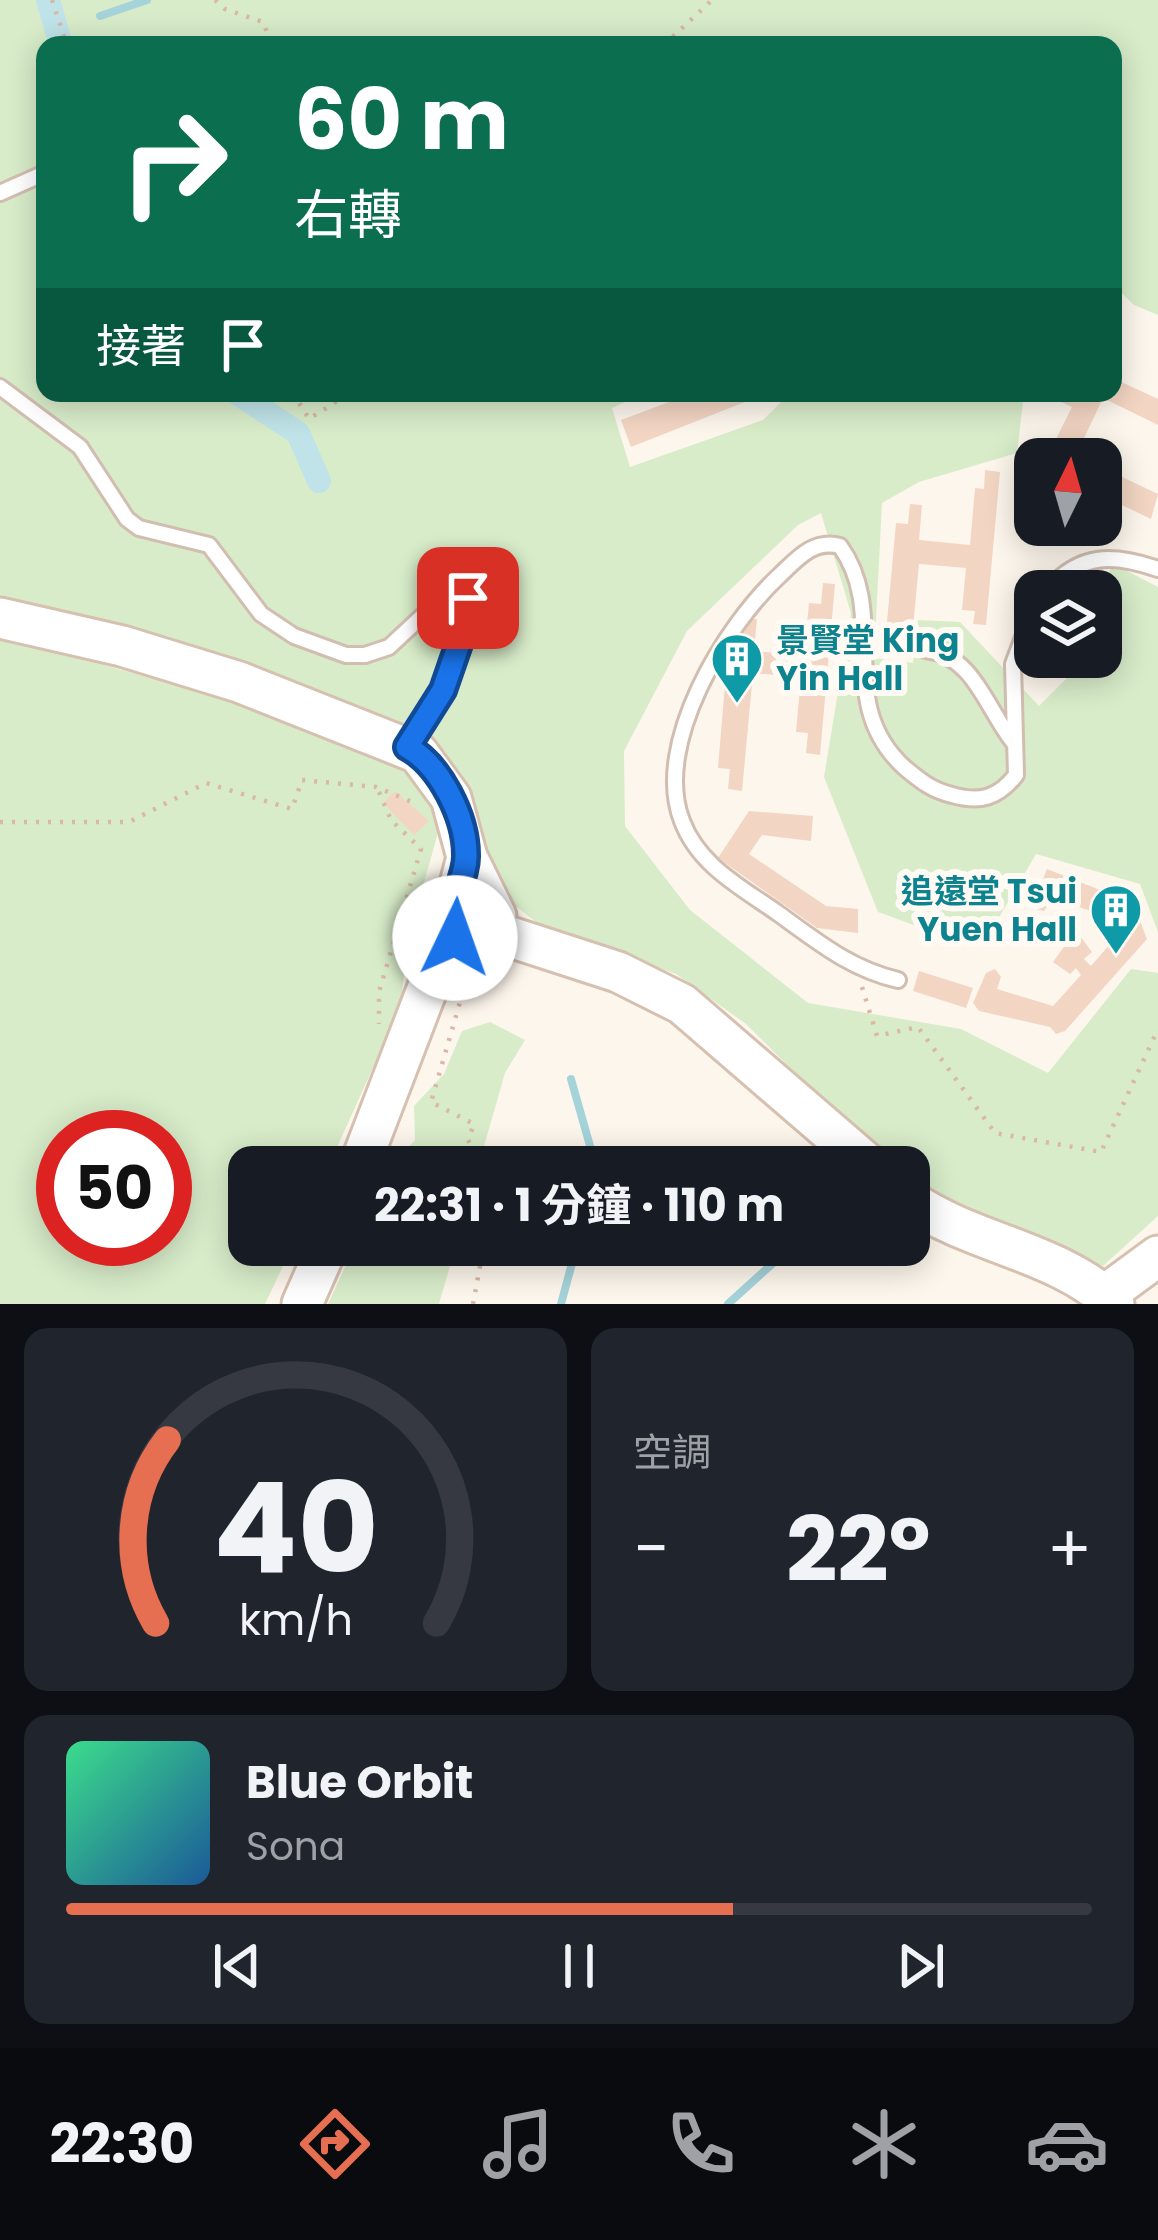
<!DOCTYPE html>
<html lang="zh-TW">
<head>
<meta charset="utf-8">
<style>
  body { margin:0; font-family:Poppins,"Noto Sans TC",sans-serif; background:#20242c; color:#f1f3f6; height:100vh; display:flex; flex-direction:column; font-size:45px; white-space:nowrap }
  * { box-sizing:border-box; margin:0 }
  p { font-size:39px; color:#9ea1a6 }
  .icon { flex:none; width:66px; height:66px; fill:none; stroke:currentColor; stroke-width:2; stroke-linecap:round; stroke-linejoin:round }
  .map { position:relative; height:1304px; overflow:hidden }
  .details { display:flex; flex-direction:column; gap:24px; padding:24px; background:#0d0f14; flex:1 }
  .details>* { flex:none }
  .hud { position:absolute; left:36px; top:36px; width:1086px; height:366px; border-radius:24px; box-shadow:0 6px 30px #0003; background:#0b6e4f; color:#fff; overflow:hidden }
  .needle { width:78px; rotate:5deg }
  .buttons { position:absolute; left:1014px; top:438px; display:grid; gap:24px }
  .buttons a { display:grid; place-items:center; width:108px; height:108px; border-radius:24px; background:#171b24; box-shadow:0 6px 30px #0003; font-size:60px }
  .speed { position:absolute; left:36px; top:1110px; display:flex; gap:24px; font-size:60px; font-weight:700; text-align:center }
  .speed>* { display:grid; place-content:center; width:156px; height:156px; border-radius:50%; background:#171b24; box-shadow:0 6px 30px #0003; line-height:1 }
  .speed .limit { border:18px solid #d22; background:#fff; color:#111 }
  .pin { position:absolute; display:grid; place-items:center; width:102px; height:102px; color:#fff; margin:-51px; border-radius:24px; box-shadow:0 6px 18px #0006 }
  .me { position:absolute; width:132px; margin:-66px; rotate:3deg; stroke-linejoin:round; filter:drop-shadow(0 0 9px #0008) }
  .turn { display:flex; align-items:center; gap:42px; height:252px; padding:0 60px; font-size:54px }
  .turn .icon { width:156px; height:156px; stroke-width:2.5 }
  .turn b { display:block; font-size:84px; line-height:102px }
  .then { display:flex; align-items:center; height:114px; padding:0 60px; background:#0003; gap:24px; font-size:45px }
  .big { font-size:90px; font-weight:700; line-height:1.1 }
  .details .widget { flex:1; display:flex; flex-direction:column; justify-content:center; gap:18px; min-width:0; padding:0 42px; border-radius:24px; background:#20242c }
  .details .dial { align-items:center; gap:0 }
  .dial svg { height:312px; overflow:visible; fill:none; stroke:#363941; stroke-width:7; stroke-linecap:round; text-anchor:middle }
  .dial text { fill:#f1f3f6; stroke:none }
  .song { display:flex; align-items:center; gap:36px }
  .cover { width:144px; height:144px; border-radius:18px; background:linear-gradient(135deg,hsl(150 70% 55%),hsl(210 70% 35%)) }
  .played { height:12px; border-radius:6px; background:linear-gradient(90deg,#e76f51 65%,#363941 65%) }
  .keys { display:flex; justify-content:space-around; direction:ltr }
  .heat { display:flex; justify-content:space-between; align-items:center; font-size:66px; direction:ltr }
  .details .tiles { flex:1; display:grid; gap:24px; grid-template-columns:1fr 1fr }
  .widget:last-child { grid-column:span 2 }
  .trip { position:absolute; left:228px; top:1146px; width:702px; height:120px; border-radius:24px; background:#171b24; box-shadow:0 6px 30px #0003; font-weight:700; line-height:120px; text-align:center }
  .tabs { display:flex; height:192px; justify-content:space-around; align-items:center; background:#090b0e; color:#9ea1a6 }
  .tabs .icon { width:84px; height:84px }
  .tabs .on { color:#e76f51 }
  .tabs b { font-size:54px; color:#f1f3f6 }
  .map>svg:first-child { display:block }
</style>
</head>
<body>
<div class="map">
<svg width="1158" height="1304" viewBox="0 0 1158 1304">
  <rect width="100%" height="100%" fill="#fdf6ec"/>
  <path fill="#d8ecc9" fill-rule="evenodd" d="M0,0H1158V315L1134,305L1113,285V45H45V393H644L612,408L630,467L763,420L790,393H1024L1017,453L919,482L882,503L874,658L913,663L918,620L960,622L1039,706L1088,657H1101L1107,627L1101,622L1097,591L1114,564L1158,587V932L1140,884L1036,854L991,931L922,928L878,912L824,777L851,613L821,513L798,525L687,631L624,751L625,826L690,910L808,1003L961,1029L1048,1073L1131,969L1158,973V1216L1103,1266L909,1185V1167H890L746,1024L676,974L541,926L479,877L469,791L441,748L416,728L245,664L0,597Z
    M0,637L233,700L405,768L423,789L439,829L406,947L401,1006L328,1167H249V1245H293L265,1304H0ZM63,1137H165V1239H63Z
    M490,1022L525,1040L505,1073L478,1167H390L415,1140L414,1106L444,1074L462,1031Z
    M355,1245H456L439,1304H328Z"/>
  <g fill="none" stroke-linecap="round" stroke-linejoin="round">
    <path stroke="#a5d3da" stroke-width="8" d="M100,16L147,0
      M571,1079L596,1167
      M561,1304L577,1245
      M728,1304L793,1245"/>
    <path stroke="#bfe3e8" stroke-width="24" d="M48,0L61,45
      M237,393L298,433L319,481"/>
  </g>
  <path fill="#f3d5c3" d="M1113,378L1158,399V425L1103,398L1076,455L1085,459H1046L1072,407L1055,399L1058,393L1080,398L1082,393H1113Z
    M693,393H768L631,447L621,420Z
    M1101,467L1158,494L1151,519L1101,495Z
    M985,470L1000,472L986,625L973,624L975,611L962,610L966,568L919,564L910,658L884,655L896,523L908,524L910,504L922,505L919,540L970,545L975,488L984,489Z
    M823,583L835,584L820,755L806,753L808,733L796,732L801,677L753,673L742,791L728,789L730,769L718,768L729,637L742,638L743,618L757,619L754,651L804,655L809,603L821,604Z
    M395,791L429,821L414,835L383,803Z
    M749,811L813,816L811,841L762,835L749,854L826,906L858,909V933L817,928L718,858Z
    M1047,869L1133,903L1147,939L1065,1031L1056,1034L1050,1027L979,1011L973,1003L986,973L995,969L1001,977L997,989L1053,1006L1081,975L1076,968L1070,974L1053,962L1066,944L1080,936L1092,952L1084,959L1091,966L1118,935L1111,918L1053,898L1044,911L1032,908Z
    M919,971L973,988L966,1008L913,991Z"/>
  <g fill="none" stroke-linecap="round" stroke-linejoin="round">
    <g stroke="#d1beb0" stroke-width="20">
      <path id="lane" d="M0,193L45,173
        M0,387L80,447L127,519L139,528L209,545L261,614L294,636L346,655H365L389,647L448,592L468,598C473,634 431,712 410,743
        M1047,591C1080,552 1114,554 1158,569
        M926,650C974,656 986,708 1013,742
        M898,980C851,969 819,943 779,914C741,887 699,866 682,821C652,745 725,626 779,576C797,559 813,539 840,546C891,617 832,702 905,768C921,781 931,790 952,795C980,803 998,798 1016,775L1013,664L1035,606"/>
    </g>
    <g stroke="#d6c0b0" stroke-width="45">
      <path id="secondary" d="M0,618L122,646L239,682L418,753L451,798L467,857L496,916L491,939L477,947L461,944L449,927L467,857
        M495,932L618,972L682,1004L871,1167
        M359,1167L428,987L455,938
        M909,1200C972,1244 1058,1251 1114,1304
        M1105,1295L1158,1256
        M302,1304L328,1245"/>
    </g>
    <path stroke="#d9b8a5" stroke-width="4.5" stroke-dasharray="3 9" stroke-linecap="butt" d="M52,0L67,45
      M215,0L225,9L263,22L272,45
      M664,45L712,0
      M293,393L309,419L350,393
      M379,792L391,820L421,849L379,992V1024
      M0,822H129L206,783L292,809L302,780L376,787L417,804
      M862,987L877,1036L918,1027L995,1133L1101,1152L1158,1029
      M463,992L431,1102L474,1124L468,1140L484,1167
      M473,1304L484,1245"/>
    <use href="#lane" stroke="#fff" stroke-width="14"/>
    <use href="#secondary" stroke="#fff" stroke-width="39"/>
  </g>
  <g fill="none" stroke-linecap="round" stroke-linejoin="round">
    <g stroke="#114b97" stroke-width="30">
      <path id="route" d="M455,938C441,911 467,882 466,855C466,817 440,765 407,747L443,690L470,612L468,598"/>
    </g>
    <use href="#route" stroke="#1a73e8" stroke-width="21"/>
  </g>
  <defs>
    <g id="building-pin" transform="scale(2.7)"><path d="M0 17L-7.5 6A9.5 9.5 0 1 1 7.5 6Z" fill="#0f9aa8" stroke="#fffaf3"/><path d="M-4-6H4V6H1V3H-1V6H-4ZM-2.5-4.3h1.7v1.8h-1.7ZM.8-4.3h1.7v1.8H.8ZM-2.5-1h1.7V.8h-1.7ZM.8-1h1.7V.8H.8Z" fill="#fff"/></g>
  </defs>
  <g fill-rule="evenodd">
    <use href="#building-pin" x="737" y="659"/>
    <use href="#building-pin" x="1116" y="910"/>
  </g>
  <g text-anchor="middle" stroke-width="12" stroke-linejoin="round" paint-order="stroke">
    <g font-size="33" font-weight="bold" fill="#0d838f" stroke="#fffaf3" text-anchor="start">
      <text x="776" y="652">景賢堂 King<tspan x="776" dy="38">Yin Hall</tspan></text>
      <text x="1077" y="903" text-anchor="end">追遠堂 Tsui<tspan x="1077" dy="38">Yuen Hall</tspan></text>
    </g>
  </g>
</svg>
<div class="buttons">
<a><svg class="needle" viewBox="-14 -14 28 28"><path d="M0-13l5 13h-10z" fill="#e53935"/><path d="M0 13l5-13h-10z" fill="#9ea1a6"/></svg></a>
<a><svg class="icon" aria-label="layers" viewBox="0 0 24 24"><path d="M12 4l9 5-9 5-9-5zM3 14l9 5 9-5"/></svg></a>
</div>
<div class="speed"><div class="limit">50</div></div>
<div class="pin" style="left:468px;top:598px;background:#d93025"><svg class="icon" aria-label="arrive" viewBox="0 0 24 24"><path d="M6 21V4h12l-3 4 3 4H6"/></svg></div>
<svg class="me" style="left:455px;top:938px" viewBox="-20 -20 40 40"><circle r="19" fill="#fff"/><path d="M0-13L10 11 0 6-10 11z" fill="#1a73e8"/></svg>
<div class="trip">22:31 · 1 分鐘 · 110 m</div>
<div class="hud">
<div class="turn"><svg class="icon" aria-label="right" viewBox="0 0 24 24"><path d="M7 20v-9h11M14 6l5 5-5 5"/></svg><div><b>60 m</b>右轉</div></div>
<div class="then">接著<svg class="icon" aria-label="arrive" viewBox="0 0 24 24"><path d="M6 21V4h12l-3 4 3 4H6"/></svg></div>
</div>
</div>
<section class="details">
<div class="tiles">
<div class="widget dial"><svg viewBox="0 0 100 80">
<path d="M14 69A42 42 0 1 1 86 69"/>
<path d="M14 69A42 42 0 0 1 17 22" stroke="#e76f51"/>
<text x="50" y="56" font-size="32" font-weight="700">40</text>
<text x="50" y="72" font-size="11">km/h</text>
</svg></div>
<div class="widget"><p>空調</p>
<div class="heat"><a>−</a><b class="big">22°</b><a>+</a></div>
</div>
<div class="widget">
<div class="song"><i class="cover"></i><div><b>Blue Orbit</b><p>Sona</p></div></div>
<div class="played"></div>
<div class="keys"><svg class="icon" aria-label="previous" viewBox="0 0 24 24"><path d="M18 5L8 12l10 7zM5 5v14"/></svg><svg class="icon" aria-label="pause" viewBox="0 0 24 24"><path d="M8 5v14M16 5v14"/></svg><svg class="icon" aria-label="next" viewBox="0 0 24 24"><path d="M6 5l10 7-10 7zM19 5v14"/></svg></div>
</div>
</div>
</section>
<nav class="tabs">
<b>22:30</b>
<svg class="icon on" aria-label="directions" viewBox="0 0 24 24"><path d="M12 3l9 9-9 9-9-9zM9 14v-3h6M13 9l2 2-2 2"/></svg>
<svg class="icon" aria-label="music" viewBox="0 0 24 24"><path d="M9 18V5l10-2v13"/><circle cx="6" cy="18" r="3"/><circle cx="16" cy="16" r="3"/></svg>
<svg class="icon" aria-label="phone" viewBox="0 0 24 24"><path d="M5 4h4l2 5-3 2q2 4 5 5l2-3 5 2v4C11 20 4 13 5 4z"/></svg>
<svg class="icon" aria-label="climate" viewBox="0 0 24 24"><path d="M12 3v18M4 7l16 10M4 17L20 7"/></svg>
<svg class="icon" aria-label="car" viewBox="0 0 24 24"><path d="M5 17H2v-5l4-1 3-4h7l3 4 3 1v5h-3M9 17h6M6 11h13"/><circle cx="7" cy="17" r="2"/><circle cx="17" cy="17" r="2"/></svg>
</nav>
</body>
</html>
